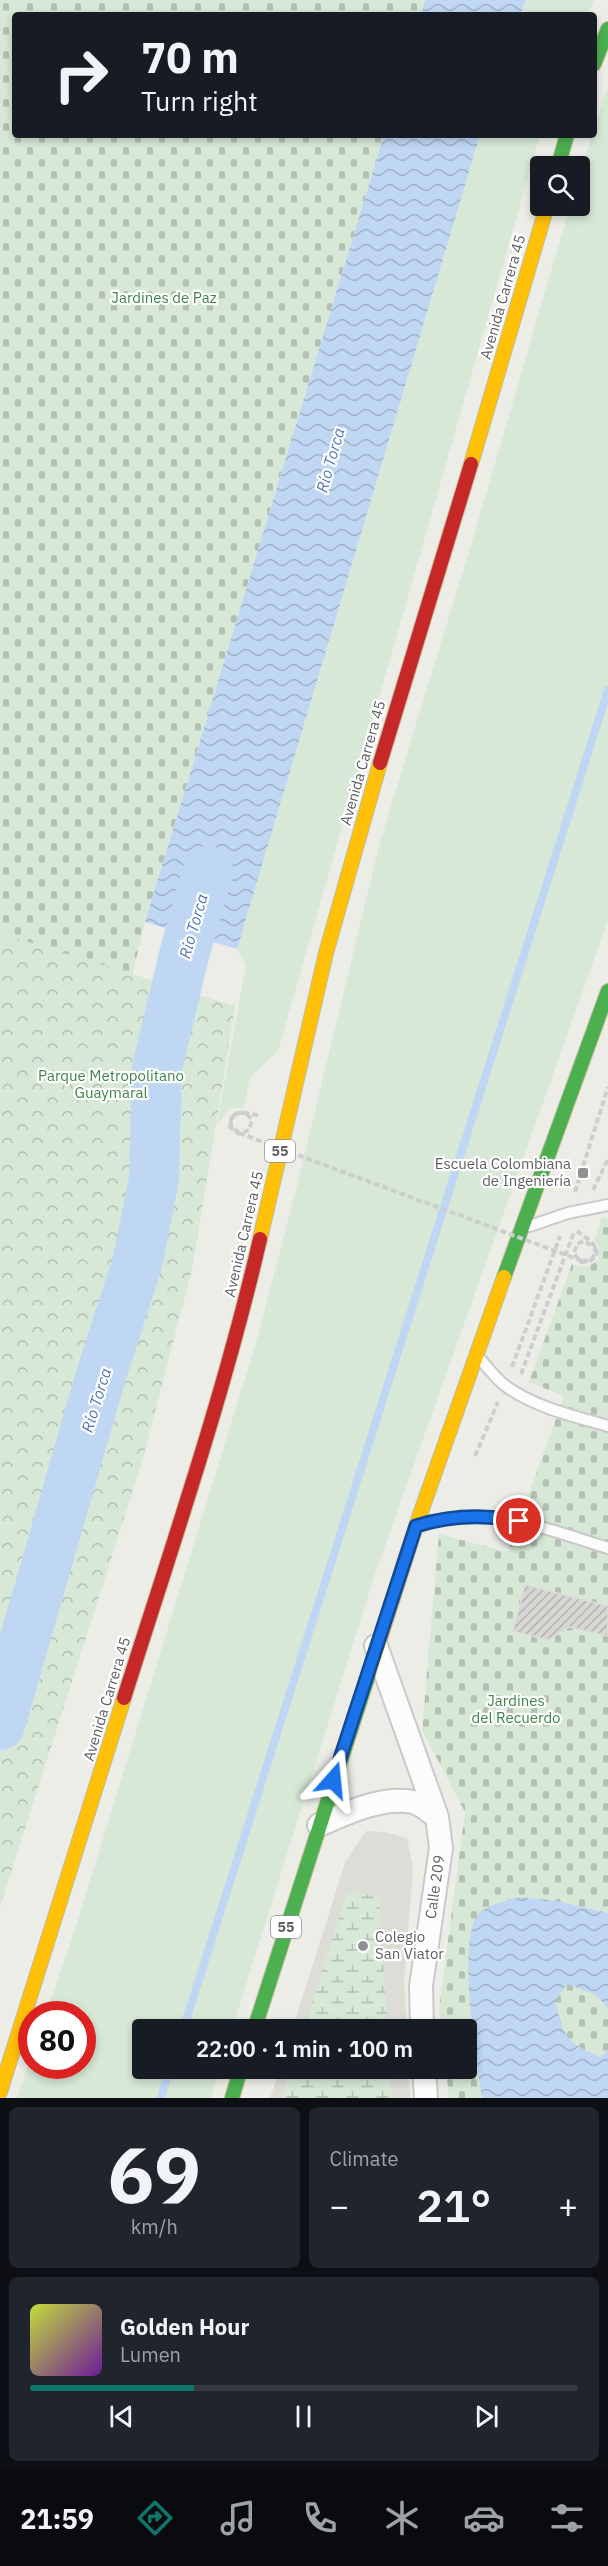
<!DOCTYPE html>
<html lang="en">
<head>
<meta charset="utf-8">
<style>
  body { margin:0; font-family:"IBM Plex Sans",sans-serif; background:#20242c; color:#f1f3f6; height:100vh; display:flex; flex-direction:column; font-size:22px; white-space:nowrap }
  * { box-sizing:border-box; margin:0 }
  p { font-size:20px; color:#9ea1a6 }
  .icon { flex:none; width:33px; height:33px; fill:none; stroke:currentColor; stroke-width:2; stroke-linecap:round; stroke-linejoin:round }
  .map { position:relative; height:2098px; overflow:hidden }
  .side { display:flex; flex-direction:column; gap:9px; padding:9px; background:#0d0f14; flex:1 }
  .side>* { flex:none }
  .top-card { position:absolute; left:12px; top:12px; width:585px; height:126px; border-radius:6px; box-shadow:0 3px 9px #0003; background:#171b24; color:#f1f3f6; overflow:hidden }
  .buttons { position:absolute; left:530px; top:156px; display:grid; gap:12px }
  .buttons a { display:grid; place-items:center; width:60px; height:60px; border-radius:6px; background:#171b24; box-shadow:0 3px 9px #0003; font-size:30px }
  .speed { position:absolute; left:18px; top:2001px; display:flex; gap:12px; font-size:30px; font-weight:700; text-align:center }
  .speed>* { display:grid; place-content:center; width:78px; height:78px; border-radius:50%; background:#171b24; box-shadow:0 3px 9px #0003; line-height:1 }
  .speed .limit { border:9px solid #d22; background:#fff; color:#111 }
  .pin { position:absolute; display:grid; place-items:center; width:51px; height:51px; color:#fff; margin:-26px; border:3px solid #fff; border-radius:50%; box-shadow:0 2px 6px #0007 }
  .me { position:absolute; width:66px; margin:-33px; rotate:18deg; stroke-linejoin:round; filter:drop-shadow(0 0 4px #0008) }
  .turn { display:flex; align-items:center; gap:21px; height:126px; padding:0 30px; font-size:27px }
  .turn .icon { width:78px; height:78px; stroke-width:2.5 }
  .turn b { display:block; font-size:42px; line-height:51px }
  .big { font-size:45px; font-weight:600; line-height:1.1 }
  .side .widget { flex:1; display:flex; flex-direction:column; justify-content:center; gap:9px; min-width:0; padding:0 21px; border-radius:9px; background:#20242c }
  .side .dial { align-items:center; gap:0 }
  .dial b { font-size:78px; line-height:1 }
  .song { display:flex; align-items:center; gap:18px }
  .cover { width:72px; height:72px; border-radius:9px; background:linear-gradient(135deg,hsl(70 70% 55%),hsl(280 70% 35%)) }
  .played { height:6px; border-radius:3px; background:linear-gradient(90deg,#0f766e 30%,#363941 30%) }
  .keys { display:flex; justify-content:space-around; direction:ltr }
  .heat { display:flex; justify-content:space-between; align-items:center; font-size:33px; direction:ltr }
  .side .tiles { flex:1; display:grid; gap:9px; grid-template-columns:1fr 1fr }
  .widget:last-child { grid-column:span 2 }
  .trip { position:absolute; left:132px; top:2019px; width:345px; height:60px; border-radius:6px; background:#171b24; box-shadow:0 3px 9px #0003; font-weight:600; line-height:60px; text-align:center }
  .tabs { display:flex; height:96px; justify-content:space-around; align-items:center; background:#090b0e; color:#9ea1a6 }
  .tabs .icon { width:42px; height:42px }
  .tabs .selected { color:#0f766e }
  .tabs b { font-size:27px; color:#f1f3f6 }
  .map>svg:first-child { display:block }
</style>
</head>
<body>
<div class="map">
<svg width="608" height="2098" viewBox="0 0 608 2098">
  <defs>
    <pattern id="wetland-marsh" width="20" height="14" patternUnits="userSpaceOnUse" patternTransform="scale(1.5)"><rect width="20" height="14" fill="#d7e8d7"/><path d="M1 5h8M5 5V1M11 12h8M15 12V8" fill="none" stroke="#b2bfb2"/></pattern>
    <pattern id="cemetery-stones" width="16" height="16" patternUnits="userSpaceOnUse" patternTransform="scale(1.5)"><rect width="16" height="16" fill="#d7e8d7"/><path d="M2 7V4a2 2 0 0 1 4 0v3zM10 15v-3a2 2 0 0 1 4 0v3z" fill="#b2bfb2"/></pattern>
    <pattern id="park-crowns" width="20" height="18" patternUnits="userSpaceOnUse" patternTransform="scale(1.5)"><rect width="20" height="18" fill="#d7e8d7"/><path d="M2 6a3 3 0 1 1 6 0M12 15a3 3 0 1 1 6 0" fill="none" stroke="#b2bfb2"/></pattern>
    <pattern id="water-waves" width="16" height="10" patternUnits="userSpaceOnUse" patternTransform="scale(1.5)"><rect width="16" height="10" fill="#c0d7f3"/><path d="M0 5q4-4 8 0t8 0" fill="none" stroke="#9fb2c8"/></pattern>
    <pattern id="building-hatch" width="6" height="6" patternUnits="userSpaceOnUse" patternTransform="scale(1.5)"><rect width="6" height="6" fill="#d7d6d3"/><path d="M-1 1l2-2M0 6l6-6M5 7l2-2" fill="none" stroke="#b2b1af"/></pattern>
  </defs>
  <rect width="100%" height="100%" fill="#edede8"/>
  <path fill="#dddcd7" d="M366,1831L385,1832L407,1838L413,1868L404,1983L407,2029L292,2030L345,1863Z
    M280,2069H409L410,2098H270Z"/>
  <path fill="#d7e8d7" d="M526,0H594L587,15H520Z
    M608,85V920L375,1574L232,2029L142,2030V2068L220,2069L211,2098H17L31,2056L32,2066H82V2014H46L75,1929L256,1343L295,1194L380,842L475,532L570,206H579V177Z
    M480,135H540L278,1051L250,1077L244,1108H231L217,1124L246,965L237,949Z"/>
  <path fill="url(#wetland-marsh)" d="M347,1892L379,1896L388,2029H304Z
    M291,2069H390L392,2098H282Z"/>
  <path fill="url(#cemetery-stones)" d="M0,0H425L421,15H15V135H384L145,922L132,976L0,933Z
    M602,1217L608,1219V2098H449L446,2069L466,2068V2030L441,2029L439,2009L465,1812L422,1730L439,1534L508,1552L564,1396L529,1382L572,1264C591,1272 608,1258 595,1239Z"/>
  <path fill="url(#park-crowns)" d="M0,933L235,1006L193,1265L142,1462L0,1907Z"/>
  <path fill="url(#water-waves)" d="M425,0H526L520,15H421Z
    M384,135H480L237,949L145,922Z
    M520,1897L557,1901L608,1913V2008L596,1995L567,1984L555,2001C565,2038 564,2041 600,2057L608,2050V2098H482C477,2062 456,1942 478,1915C488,1904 506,1901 520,1897Z"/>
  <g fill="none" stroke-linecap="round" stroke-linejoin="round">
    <path stroke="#c0d7f3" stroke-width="8" d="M183,2030L608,690
      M161,2098L170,2068"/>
    <path stroke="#c0d7f3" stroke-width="50" d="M0,1725L102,1372L137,1264L154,1179L157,1068L185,951L208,871"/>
  </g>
  <path fill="url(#building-hatch)" stroke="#dcdcd8" stroke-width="1.5" d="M525,1585L608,1606V1636L569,1627L548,1640L513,1631Z"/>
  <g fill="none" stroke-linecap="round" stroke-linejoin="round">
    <g stroke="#c9c9c9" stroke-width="14">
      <path id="lane" d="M530,1226L568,1213L608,1205
        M481,1360C489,1369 497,1380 507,1387C537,1408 574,1416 608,1426
        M422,1524C486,1504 547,1529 608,1548"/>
    </g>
    <g stroke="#c9c9c9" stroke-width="26">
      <path id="street" d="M376,1646L437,1817L441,1848L421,1986L422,2030
        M319,1825C347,1813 382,1796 413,1802C421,1804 430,1812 437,1817
        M424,2068L426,2098"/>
    </g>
    <g stroke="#c2bb98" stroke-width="16">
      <path id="fast" d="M594,64L608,29
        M558,166L567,135
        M504,1277L608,991
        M254,2030L370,1670
        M232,2098L241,2068"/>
    </g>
    <g stroke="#c2bb98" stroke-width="16">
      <path id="slow" d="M471,464L547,206
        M260,1239L326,953L380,763
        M370,1670L416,1526L504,1277
        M0,2092L124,1698"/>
    </g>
    <g stroke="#c2bb98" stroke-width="16">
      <path id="jam" d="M380,763L471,464
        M124,1698C172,1546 224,1395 260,1239"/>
    </g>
    <path stroke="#cbcfce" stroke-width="4" stroke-dasharray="6 3" stroke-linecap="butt" d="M239,1133L231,1126V1120L235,1114C242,1111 248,1114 252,1120L249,1130L239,1134L230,1127C229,1107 247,1113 260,1116
      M593,1190L608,1159
      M575,1192L608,1087
      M577,1231C584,1237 602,1246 595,1257C591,1262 587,1262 581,1262L574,1254L577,1244L584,1241L595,1248V1254L591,1260L582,1261
      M512,1367L560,1236
      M521,1374L574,1232
      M475,1456L498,1402"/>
    <use href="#lane" stroke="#fcfcfc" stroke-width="10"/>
    <use href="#street" stroke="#fcfcfc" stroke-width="22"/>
    <use href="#fast" stroke="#4caf50" stroke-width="14"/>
    <use href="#slow" stroke="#ffc107" stroke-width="14"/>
    <use href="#jam" stroke="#c62828" stroke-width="14"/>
    <path stroke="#cbcfce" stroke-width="4" stroke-dasharray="6 3" stroke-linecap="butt" d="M239,1133L582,1261"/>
  </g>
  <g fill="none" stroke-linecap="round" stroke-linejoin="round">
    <g stroke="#114b97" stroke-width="15">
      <path id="route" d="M333,1780L416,1526C451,1515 483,1514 519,1521"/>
    </g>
    <use href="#route" stroke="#1a73e8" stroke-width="10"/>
  </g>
  <g fill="#909193" stroke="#fff" stroke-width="2">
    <rect x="577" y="1167" width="12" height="12" rx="3"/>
    <circle cx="363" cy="1946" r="6"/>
  </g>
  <g text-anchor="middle" stroke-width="4.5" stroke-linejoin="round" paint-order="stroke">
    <g fill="#fff" stroke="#8e9093" stroke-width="1.5">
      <rect x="265" y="1140" width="30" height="22" rx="4.5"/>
      <rect x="271" y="1916" width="30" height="22" rx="4.5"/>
    </g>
    <g font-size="14" font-weight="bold" fill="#5e6065">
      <text x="280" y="1156">55</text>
      <text x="286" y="1932">55</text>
    </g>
    <g font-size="15" fill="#5e6065" stroke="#fff">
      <text transform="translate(503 297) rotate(-74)" y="5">Avenida Carrera 45</text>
      <text transform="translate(363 763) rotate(-74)" y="5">Avenida Carrera 45</text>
      <text transform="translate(244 1234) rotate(-77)" y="5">Avenida Carrera 45</text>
      <text transform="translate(107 1699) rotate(-73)" y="5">Avenida Carrera 45</text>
      <text transform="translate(435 1887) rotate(-82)" y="5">Calle 209</text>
    </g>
    <g font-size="15" fill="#3e854a" stroke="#fff">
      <text x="164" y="303">Jardines de Paz</text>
      <text x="111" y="1081">Parque Metropolitano<tspan x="111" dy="17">Guaymaral</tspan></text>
      <text x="516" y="1706">Jardines<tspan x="516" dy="17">del Recuerdo</tspan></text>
    </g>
    <g font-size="15" fill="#5e6065" stroke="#fff" text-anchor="end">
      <text x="571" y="1169">Escuela Colombiana<tspan x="571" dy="17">de Ingeniería</tspan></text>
      <text x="375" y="1942" text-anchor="start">Colegio<tspan x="375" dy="17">San Viator</tspan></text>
    </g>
    <g font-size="16" font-style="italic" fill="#5176ba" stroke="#fff">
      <text transform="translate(330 460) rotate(-74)" y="6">Río Torca</text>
      <text transform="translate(193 926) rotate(-74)" y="6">Río Torca</text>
      <text transform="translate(96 1400) rotate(-73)" y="6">Río Torca</text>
    </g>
  </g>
</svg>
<div class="buttons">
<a><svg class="icon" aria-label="search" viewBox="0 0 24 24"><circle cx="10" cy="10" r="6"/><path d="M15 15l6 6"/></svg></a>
</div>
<div class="speed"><div class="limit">80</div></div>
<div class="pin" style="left:519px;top:1521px;background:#d93025"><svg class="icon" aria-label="arrive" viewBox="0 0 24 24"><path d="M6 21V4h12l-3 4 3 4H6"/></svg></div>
<svg class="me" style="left:333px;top:1780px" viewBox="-20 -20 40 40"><path d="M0-17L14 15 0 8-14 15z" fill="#1a73e8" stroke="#fff" stroke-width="4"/></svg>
<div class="trip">22:00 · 1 min · 100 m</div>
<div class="top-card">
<div class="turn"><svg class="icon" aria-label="right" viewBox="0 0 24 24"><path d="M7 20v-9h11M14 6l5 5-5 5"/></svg><div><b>70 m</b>Turn right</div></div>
</div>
</div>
<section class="side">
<div class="tiles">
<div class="widget dial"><b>69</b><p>km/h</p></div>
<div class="widget"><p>Climate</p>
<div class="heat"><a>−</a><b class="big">21°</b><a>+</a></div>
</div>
<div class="widget">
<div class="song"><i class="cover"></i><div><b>Golden Hour</b><p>Lumen</p></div></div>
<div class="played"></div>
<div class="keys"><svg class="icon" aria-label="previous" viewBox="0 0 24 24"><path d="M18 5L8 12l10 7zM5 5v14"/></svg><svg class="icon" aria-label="pause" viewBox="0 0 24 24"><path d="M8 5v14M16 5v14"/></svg><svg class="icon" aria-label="next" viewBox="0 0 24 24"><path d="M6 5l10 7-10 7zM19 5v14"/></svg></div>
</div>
</div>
</section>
<nav class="tabs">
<b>21:59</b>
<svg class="icon selected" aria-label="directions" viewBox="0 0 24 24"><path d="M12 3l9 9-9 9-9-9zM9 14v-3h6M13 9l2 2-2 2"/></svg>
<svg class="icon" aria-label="music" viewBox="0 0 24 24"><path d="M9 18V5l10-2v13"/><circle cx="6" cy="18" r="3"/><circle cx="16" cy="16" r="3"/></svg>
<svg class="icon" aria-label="phone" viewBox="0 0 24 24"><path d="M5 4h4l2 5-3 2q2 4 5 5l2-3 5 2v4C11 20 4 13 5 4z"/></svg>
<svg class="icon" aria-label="climate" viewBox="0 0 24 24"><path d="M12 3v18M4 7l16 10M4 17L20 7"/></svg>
<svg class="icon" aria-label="car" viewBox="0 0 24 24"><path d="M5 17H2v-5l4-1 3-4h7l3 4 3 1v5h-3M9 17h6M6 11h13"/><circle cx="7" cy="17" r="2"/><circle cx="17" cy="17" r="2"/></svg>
<svg class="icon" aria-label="filters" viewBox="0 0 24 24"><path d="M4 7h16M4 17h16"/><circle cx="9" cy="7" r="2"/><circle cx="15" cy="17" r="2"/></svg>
</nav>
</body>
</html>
